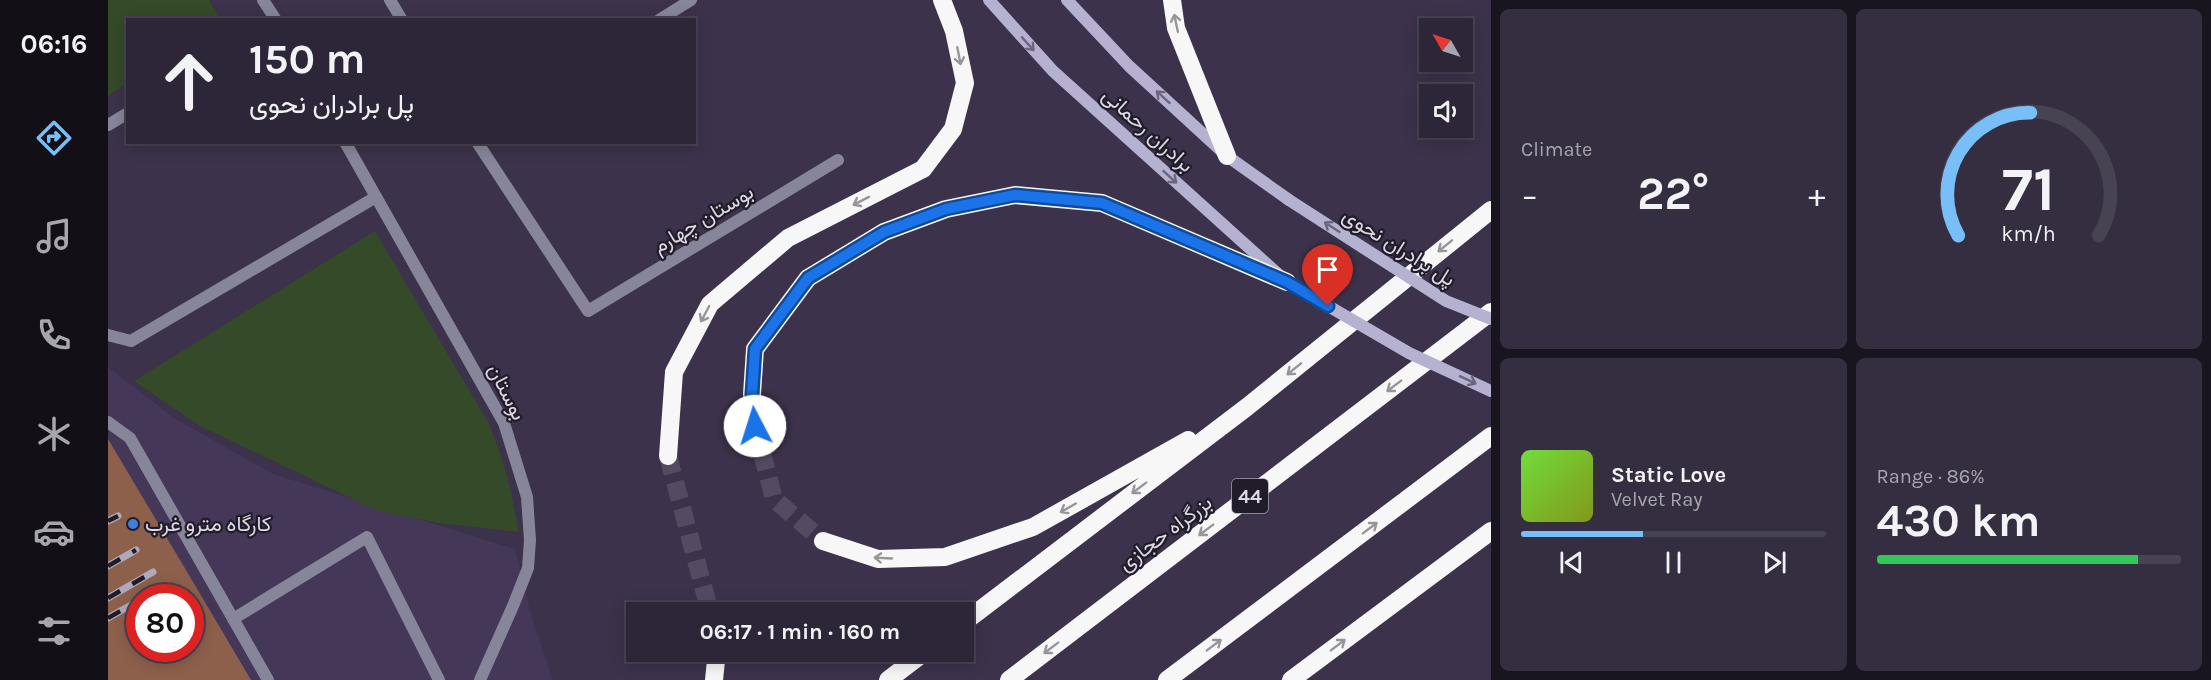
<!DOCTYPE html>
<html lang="en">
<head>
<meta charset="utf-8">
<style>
  body { margin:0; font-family:Karla,Vazirmatn,sans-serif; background:#352e40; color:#f1f3f6; height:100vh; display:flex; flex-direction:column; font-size:22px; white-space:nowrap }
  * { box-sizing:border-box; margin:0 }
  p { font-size:20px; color:#a7a5ae }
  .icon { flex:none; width:33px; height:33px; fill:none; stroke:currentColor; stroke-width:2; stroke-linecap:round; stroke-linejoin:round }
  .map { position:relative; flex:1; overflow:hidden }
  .drawer { display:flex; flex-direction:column; gap:9px; padding:9px; background:#19151f; width:720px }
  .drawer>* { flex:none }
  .top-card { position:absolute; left:18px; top:18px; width:570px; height:126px; border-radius:0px; box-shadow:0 3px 15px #0003,0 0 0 2px #484353; background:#2d2638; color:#f1f3f6; overflow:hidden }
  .needle { width:39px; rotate:309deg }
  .buttons { position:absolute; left:1311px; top:18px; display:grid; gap:12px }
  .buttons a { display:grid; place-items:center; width:54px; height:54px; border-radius:0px; background:#2d2638; box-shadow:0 3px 15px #0003,0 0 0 2px #484353; font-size:30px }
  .speed { position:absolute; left:18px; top:584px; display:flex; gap:12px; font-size:30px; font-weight:700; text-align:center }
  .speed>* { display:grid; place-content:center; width:78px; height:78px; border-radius:50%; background:#2d2638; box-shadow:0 3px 15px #0003,0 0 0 2px #484353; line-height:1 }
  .speed .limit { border:9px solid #d22; background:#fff; color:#111 }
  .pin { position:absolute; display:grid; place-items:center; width:51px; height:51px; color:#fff; margin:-62px -26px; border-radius:50% 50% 50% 0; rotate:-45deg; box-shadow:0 0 6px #0007 }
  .pin .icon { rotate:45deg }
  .me { position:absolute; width:66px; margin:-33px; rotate:355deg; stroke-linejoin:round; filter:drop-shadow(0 0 4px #0008) }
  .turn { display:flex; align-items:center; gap:21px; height:126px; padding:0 24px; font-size:27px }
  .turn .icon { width:78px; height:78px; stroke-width:2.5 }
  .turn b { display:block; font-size:42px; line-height:51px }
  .big { font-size:45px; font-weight:700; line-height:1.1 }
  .drawer .tile { flex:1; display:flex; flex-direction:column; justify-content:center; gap:9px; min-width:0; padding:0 21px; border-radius:9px; background:#352e40 }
  .drawer .dial { align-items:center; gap:0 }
  .dial svg { height:156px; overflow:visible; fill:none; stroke:#484353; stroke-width:7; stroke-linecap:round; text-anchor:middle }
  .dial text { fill:#f1f3f6; stroke:none }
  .song { display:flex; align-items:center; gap:18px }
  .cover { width:72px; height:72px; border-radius:9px; background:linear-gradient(135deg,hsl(100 70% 55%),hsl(70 70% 35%)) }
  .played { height:6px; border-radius:3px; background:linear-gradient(90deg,#78bff7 40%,#484353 40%) }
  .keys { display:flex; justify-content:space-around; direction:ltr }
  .heat { display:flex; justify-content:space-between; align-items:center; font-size:33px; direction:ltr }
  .charge { height:9px; border-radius:4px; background:linear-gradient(90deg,#34c759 86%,#484353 0) }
  .drawer .tiles { flex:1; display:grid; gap:9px; grid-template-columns:repeat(2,1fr) }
  .trip { position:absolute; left:518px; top:602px; width:348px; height:60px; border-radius:0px; background:#2d2638; box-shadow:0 3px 15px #0003,0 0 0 2px #484353; font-weight:700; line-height:60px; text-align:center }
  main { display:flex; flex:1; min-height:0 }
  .tab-bar { display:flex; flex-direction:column; width:108px; justify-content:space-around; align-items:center; background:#120f16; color:#a7a5ae }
  .tab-bar .icon { width:42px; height:42px }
  .tab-bar .on { color:#78bff7 }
  .tab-bar b { font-size:27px; color:#f1f3f6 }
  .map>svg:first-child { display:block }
</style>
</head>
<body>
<main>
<nav class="tab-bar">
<b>06:16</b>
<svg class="icon on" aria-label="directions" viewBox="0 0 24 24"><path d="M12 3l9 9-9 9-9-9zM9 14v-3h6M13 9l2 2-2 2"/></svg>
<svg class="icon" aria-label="music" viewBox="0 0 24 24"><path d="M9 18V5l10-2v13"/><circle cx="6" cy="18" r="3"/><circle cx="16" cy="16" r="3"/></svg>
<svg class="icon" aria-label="phone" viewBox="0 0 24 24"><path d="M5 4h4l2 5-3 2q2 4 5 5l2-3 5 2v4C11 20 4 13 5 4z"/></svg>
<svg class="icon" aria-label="climate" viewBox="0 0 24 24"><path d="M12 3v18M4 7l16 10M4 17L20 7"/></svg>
<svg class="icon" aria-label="car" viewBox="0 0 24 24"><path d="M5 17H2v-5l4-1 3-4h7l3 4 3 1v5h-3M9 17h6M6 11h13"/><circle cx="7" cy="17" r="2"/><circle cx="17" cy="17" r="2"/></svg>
<svg class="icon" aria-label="filters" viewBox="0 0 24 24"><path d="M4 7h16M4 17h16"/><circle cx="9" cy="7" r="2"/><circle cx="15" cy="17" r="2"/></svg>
</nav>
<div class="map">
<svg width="1383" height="680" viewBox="0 0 1383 680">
  <rect width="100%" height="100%" fill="#3c324b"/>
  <path fill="#443757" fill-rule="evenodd" d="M0,367L66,418L165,474L407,549L422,611L445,680H0ZM32,597H82V648H32Z"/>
  <path fill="#344a28" d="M0,0H101L112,19L20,20L19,83L0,96Z
    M267,231L380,422C397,461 403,490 411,532L331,523L270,511L92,426L26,381Z"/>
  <path fill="#8d604b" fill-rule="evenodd" d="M0,439L94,597L143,680H0ZM32,597H82V648H32Z"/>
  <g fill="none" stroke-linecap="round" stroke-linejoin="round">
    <path stroke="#544b62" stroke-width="18" stroke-dasharray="18 9" stroke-linecap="butt" d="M647,426L666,499L715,541
      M560,456L602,612"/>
    <path stroke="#878599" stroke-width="12" d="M155,0L168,20
      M0,125L20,113
      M237,142L396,423L419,497L422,540L420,568L405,606L372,680
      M0,335L23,341L268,197
      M0,422L22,438L160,680
      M125,619L259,537L331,680"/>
    <path stroke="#878599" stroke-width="12" d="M282,0L294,20
      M551,20L583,0
      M369,142L480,311L730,160"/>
    <path stroke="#b4b1d1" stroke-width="12" d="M881,0L945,71L1170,274
      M959,0L1021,66L1119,156L1181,200"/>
    <path stroke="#f7f7f7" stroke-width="18" d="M1064,0L1068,28L1119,156
      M647,426L644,394L647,349L700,278L776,232L838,209L907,195L994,203L1179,282
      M560,456L566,372L602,304L680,238L815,169L845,129L857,83L846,31L834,0
      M715,541L770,559L837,557L925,527L1080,440
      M855,623L1139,407L1383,210
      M606,680L609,651
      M780,680L818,651
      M901,680L1383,312
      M1059,680L1383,436
      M1183,680L1383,531"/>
    <g stroke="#b0a9bc" stroke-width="7">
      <path id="rail" d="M0,521L10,516
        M0,566L28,550
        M36,597L51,588
        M0,598L45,572
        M0,618L32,600"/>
    </g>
    <use href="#rail" stroke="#211d28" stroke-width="4.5" stroke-dasharray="14" stroke-linecap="butt"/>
    <path stroke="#b4b1d1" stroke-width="12" d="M1181,200L1338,301L1383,319
      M1179,282L1301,353L1383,391"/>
  </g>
  <defs><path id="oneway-shaft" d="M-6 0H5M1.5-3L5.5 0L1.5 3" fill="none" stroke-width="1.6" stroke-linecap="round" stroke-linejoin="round" transform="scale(1.5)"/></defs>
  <g stroke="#97959a">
    <use href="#oneway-shaft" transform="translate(1068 23) rotate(-102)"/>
    <use href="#oneway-shaft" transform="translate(851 56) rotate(79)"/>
    <use href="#oneway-shaft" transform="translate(753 201) rotate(153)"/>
    <use href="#oneway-shaft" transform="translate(1337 246) rotate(141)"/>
    <use href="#oneway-shaft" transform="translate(597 314) rotate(118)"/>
    <use href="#oneway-shaft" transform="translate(1186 369) rotate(141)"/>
    <use href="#oneway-shaft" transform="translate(1286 386) rotate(143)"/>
    <use href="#oneway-shaft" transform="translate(1031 488) rotate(143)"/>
    <use href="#oneway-shaft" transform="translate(960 508) rotate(150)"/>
    <use href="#oneway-shaft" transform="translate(1262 528) rotate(-37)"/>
    <use href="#oneway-shaft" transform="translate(1098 530) rotate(143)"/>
    <use href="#oneway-shaft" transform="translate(775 558) rotate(-177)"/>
    <use href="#oneway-shaft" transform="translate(1106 645) rotate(-37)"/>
    <use href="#oneway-shaft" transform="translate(1230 645) rotate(-37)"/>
    <use href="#oneway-shaft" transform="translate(943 648) rotate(143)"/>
  </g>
  <g stroke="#6a677c">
    <use href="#oneway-shaft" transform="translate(920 44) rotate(48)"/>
    <use href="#oneway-shaft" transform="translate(1055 97) rotate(-138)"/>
    <use href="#oneway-shaft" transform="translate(1062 177) rotate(42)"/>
    <use href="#oneway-shaft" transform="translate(1224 227) rotate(-147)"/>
    <use href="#oneway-shaft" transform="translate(1360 380) rotate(25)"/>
  </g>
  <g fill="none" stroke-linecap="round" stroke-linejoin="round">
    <g stroke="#114b97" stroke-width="15">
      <path id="route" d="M647,426L644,394L647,349L700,278L776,232L838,209L907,195L994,203L1179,282L1220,306"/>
    </g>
    <use href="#route" stroke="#1a73e8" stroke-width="10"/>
  </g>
  <circle fill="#3f7fe0" stroke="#211d28" stroke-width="2" cx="25" cy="524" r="6"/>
  <g text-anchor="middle" stroke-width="4.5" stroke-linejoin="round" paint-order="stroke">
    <rect fill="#211d28" stroke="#a59fae" stroke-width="1.5" x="1124" y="479" width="36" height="34" rx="4.5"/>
    <g font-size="20" font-weight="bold" fill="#ddd7e7">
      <text x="1142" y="503">44</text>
    </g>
    <g font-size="21" fill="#ddd7e7" stroke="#211d28">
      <text transform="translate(1040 130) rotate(42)" y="7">برادران رحمانی</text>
      <text transform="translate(595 219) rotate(-31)" y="7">بوستان چهارم</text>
      <text transform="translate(1291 247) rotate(32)" y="7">پل برادران نحوی</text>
      <text transform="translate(399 392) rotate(63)" y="7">بوستان</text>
      <text transform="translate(1057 533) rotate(-37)" y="7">بزرگراه حجازی</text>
    </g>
    <g font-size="21" fill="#ddd7e7" stroke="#211d28" text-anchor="start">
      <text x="37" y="531">کارگاه مترو غرب</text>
    </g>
  </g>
</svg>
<div class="buttons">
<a><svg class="needle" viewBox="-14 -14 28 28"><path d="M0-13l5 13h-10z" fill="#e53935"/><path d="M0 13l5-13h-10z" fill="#a7a5ae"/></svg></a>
<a><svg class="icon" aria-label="sound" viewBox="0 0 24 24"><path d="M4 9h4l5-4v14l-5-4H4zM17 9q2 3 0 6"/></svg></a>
</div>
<div class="speed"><div class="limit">80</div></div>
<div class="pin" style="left:1220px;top:306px;background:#d93025"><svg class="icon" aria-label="arrive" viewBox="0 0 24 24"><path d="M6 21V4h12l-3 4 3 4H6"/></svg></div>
<svg class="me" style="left:647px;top:426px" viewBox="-20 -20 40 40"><circle r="19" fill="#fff"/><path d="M0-13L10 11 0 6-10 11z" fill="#1a73e8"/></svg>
<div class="trip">06:17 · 1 min · 160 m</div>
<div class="top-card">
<div class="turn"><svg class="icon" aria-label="ahead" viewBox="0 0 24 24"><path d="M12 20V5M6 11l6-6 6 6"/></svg><div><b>150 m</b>پل برادران نحوی</div></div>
</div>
</div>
<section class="drawer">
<div class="tiles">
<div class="tile"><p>Climate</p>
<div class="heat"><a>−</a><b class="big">22°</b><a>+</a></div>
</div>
<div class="tile dial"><svg viewBox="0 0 100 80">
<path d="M14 69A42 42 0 1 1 86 69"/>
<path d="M14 69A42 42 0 0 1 51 6" stroke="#78bff7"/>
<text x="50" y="56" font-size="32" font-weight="700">71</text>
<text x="50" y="72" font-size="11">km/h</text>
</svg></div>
<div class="tile">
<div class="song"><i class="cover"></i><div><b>Static Love</b><p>Velvet Ray</p></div></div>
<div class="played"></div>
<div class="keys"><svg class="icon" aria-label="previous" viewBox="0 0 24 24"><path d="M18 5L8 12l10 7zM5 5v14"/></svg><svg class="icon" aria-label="pause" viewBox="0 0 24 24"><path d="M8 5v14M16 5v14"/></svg><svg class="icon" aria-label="next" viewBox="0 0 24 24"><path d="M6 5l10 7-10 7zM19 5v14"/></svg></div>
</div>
<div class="tile"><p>Range · 86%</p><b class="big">430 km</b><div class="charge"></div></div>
</div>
</section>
</main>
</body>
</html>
